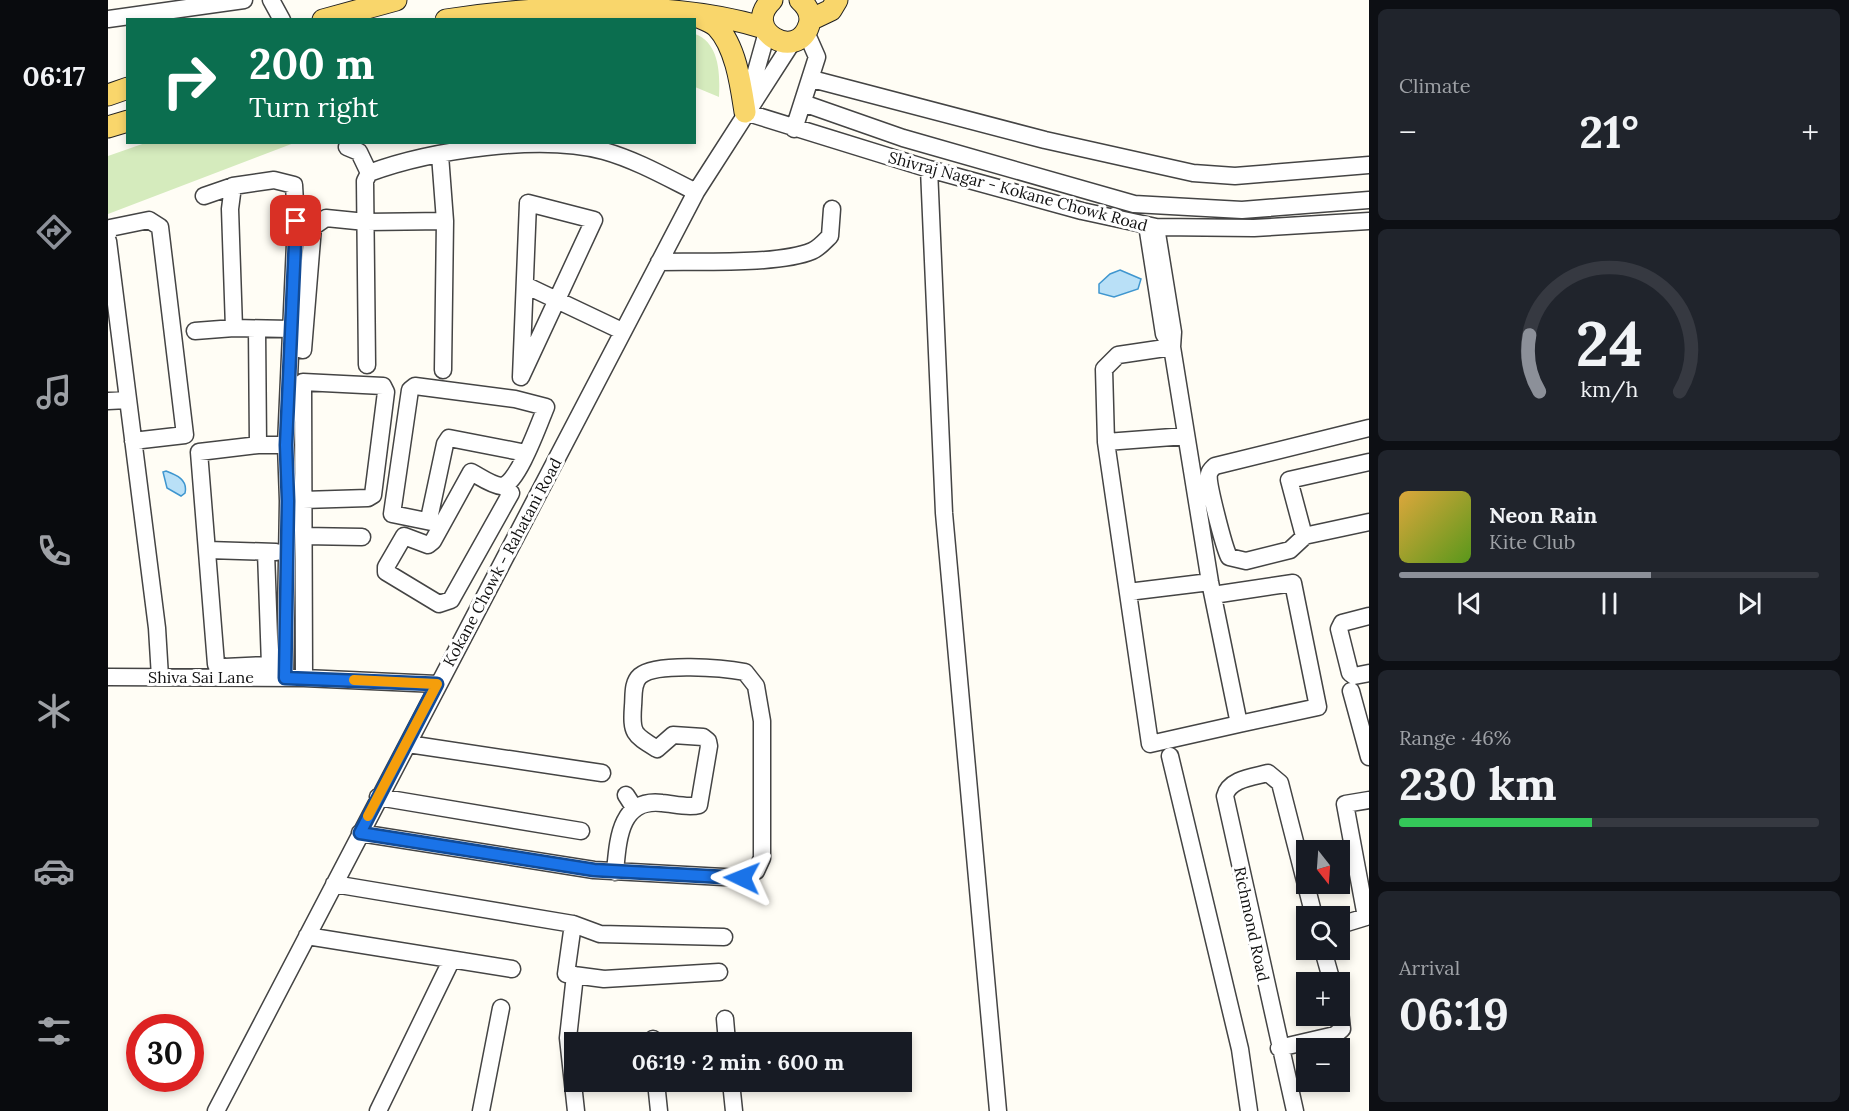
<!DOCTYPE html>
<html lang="en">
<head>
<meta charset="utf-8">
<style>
  body { margin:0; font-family:Lora,serif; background:#20242c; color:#f1f3f6; height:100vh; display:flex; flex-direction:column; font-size:22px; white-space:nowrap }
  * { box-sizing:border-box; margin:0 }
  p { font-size:20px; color:#9ea1a6 }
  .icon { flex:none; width:33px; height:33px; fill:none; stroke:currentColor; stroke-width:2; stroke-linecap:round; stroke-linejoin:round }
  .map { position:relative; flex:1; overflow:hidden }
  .panel { display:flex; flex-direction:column; gap:9px; padding:9px; background:#0d0f14; width:480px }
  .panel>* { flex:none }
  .top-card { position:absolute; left:18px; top:18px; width:570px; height:126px; border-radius:0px; box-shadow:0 3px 9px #0003; background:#0b6e4f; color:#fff; overflow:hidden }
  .needle { width:39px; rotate:163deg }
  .buttons { position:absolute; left:1188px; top:840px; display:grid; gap:12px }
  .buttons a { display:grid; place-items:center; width:54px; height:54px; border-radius:0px; background:#171b24; box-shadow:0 3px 9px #0003; font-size:30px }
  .speed { position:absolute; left:18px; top:1014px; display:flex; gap:12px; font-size:30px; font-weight:700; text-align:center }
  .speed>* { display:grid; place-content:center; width:78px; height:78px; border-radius:50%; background:#171b24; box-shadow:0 3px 9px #0003; line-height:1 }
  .speed .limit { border:9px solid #d22; background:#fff; color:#111 }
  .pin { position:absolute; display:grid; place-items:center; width:51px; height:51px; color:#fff; margin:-26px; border-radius:12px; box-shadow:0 3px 9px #0006 }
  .me { position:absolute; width:66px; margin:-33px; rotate:272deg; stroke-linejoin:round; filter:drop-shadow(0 0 4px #0008) }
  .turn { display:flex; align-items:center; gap:21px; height:126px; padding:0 24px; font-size:27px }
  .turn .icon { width:78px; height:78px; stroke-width:2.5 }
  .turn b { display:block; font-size:42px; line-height:51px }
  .big { font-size:45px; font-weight:700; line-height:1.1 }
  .panel .tile { flex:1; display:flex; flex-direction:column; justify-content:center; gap:9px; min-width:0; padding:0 21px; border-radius:9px; background:#20242c }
  .panel .dial { align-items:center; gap:0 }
  .dial svg { height:156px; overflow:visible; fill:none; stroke:#363941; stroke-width:7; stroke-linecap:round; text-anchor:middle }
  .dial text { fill:#f1f3f6; stroke:none }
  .song { display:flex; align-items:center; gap:18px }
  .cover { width:72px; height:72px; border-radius:9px; background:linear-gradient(135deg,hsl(40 70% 55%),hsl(90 70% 35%)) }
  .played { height:6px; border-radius:3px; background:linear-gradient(90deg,#8c9099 60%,#363941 60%) }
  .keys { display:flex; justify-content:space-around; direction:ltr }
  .heat { display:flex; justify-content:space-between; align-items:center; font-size:33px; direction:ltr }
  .charge { height:9px; border-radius:4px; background:linear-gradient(90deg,#34c759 46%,#363941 0) }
  .trip { position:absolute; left:456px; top:1032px; width:348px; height:60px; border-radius:0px; background:#171b24; box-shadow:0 3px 9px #0003; font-weight:700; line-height:60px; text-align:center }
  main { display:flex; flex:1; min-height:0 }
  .tabs { display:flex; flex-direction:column; width:108px; justify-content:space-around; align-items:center; background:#090b0e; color:#9ea1a6 }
  .tabs .icon { width:42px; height:42px }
  .tabs .active { color:#8c9099 }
  .tabs b { font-size:27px; color:#f1f3f6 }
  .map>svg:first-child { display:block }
</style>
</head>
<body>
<main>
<nav class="tabs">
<b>06:17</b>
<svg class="icon active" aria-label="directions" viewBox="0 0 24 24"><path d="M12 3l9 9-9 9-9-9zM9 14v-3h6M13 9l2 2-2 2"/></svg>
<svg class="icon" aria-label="music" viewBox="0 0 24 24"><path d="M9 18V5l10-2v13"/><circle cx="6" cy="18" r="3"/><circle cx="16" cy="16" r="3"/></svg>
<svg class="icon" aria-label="phone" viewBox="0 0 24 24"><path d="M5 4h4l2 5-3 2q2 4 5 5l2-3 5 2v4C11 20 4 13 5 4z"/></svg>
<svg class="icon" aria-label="climate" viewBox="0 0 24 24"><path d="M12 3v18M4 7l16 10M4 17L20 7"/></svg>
<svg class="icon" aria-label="car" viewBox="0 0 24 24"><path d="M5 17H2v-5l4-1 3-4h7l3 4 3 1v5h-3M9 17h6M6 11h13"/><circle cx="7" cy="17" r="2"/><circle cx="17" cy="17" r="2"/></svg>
<svg class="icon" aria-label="filters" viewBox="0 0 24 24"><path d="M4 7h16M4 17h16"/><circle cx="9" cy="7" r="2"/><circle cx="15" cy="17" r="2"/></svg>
</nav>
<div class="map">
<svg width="1261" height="1111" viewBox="0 0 1261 1111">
  <rect width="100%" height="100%" fill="#fffdf5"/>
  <path fill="#d5ebbd" d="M587,34C612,43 612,75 611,97L587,87Z
    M40,142H186V143L0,214V156Z"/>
  <path fill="#b9e0f7" stroke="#3f96cf" stroke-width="1.5" d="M1012,270L1033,279L1030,289L1006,297L991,293V284L1002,274Z
    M58,471C69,475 80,480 77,493L73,496L59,488L55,472Z"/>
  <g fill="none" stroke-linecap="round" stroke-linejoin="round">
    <g stroke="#444" stroke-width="19">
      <path id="minor" d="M163,0L174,20
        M0,19L136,0
        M704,79L937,140L1085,173L1127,176L1261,165
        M640,100L659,32
        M695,103L795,138L1026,204L1134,210L1261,200
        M637,112L821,169L974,211L1048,227L1146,228L1261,221
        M686,129L709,57L698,32
        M239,147L251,152L261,173
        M332,155L337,221L335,370
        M821,169L836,513L890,1111
        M96,196L125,186
        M420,203L486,220L413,377Z
        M1039,225L1056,334L1064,347L1065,332L1048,227
        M0,234L2,228L41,220L52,227L77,435L25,441
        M0,241L49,628L52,677
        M551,262C590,261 671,265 704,251C711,248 716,242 722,236L724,209
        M417,285L514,331
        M149,329L150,445
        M87,331L126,328
        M1064,347L1102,582L1131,724L1042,744L998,442L996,369L1010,355Z
        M195,350L205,227L218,218L258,222L337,221
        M259,365L257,181L261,173C323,150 432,134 496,151C528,160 558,177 588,192
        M0,401L20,400
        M998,442L1078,436
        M1261,462L1181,480L1196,536L1261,522
        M195,500L260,498L265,495L278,392L275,386L195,382C195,481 196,579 196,678
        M321,519L337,444L341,438L418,453
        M333,524L284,514L302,390L307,386L407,399L438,407C432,421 409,487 393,486C383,485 371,476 363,472L325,541L320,545L296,536L278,567V572L331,604L343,600L403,493L395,486
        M196,536L254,537
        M1197,536L1182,550L1138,561L1121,557C1116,547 1099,483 1101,474C1102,470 1104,469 1107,466L1261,428
        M100,550L168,552
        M158,552L162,665
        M1020,592L1102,582
        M1105,595L1185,583L1210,707L1131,724
        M1261,616L1234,623L1231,629L1242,673L1246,676L1261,673
        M177,664L117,667L108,664L91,452L150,445H178
        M0,677L196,678L329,684
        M177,678L180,501L178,445L188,221L186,185L166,180L125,186L122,209L126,328L183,329
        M1243,691L1261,757
        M300,744L494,773
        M1062,756L1132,1049L1141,1111
        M518,795L527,809
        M270,797L473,831
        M252,833L486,870L634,878L648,871L654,858V721L648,686L637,672C616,668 548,662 532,676C524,683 526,696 525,706C523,734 526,735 549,749L565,735L595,737L600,741L601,746L591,805C580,808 566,804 554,803C511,798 510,841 507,872
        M226,884L465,924L492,934L616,937
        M465,924L458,974L496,979L611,972
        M1232,925L1258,917L1237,804L1261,800
        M199,936L404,969
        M1215,950L1224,982
        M467,975L460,1038L468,1111
        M617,1019L619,1042
        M545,1039V1042
        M1171,1048L1227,1035L1234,1029L1232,1011
        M548,1082L551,1111
        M623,1082L626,1111
        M108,1111L588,192L685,41
        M270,1111L343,961
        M373,1111L393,1008
        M1187,1111L1117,796C1121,779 1145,777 1160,773L1172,783L1206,916"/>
    </g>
    <g stroke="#222" stroke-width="23">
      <path id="major" d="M664,0C632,30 689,63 701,25C704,15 700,7 692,0
        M584,14C591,18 603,21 609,27C628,47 633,86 637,112
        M215,20L288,0
        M338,20C435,5 566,0 656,28
        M702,20L723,10L729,0
        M0,95L20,88
        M0,127L20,121"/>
    </g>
    <use href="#minor" stroke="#fff" stroke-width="16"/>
    <use href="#major" stroke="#f9d66b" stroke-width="21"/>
  </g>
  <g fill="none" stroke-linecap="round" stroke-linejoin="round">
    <g stroke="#114b97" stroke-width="15">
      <path id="route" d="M188,221L178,445L180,501L177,678L329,684L252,833L486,870L634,878"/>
    </g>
    <use href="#route" stroke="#1a73e8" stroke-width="10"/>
    <path stroke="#f59e0b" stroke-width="10" d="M246,680L329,684L260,816"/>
  </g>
  <g text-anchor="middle" stroke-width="6" stroke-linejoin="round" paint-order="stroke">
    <g font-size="16" fill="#111" stroke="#fff">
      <text transform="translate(910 191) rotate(15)" y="6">Shivraj Nagar - Kokane Chowk Road</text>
      <text transform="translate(394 562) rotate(-62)" y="6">Kokane Chowk - Rahatani Road</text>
      <text x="93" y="683">Shiva Sai Lane</text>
      <text transform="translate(1144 924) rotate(78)" y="6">Richmond Road</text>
    </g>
  </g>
</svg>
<div class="buttons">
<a><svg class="needle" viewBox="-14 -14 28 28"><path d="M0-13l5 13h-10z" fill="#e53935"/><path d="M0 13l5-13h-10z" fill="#9ea1a6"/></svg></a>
<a><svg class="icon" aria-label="search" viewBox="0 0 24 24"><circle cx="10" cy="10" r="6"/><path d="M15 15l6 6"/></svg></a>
<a>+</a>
<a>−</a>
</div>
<div class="speed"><div class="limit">30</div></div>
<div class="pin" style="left:188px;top:221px;background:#d93025"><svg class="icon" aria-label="arrive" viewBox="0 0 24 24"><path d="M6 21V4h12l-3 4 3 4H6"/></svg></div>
<svg class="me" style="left:634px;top:878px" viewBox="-20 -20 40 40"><path d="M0-17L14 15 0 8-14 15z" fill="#1a73e8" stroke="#fff" stroke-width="4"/></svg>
<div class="trip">06:19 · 2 min · 600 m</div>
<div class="top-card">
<div class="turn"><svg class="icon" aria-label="right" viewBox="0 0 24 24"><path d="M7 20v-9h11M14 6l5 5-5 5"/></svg><div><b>200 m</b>Turn right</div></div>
</div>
</div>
<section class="panel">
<div class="tile"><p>Climate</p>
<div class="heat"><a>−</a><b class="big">21°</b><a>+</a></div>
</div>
<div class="tile dial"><svg viewBox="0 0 100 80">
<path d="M14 69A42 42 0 1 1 86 69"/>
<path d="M14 69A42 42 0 0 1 9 40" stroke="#8c9099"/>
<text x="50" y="56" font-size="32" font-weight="700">24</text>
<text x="50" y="72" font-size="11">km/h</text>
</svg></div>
<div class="tile">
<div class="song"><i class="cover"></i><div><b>Neon Rain</b><p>Kite Club</p></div></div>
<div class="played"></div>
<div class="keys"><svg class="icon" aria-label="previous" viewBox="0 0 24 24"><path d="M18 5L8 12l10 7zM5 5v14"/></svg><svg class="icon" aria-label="pause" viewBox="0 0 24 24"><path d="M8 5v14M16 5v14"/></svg><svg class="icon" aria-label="next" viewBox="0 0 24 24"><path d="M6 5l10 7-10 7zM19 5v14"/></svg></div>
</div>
<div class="tile"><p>Range · 46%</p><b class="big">230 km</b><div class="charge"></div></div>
<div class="tile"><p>Arrival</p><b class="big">06:19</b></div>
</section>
</main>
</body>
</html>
